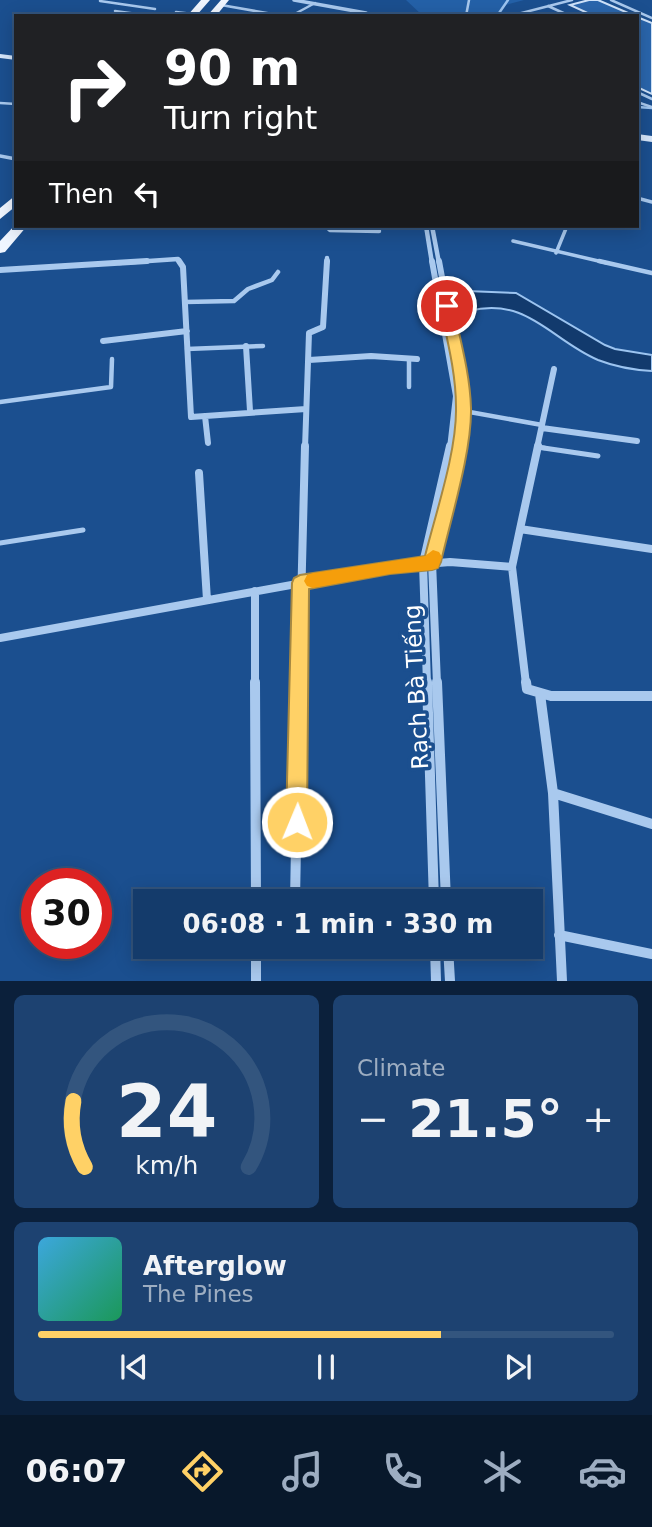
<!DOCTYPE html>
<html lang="en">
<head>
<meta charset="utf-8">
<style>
  body { margin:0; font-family:"DejaVu Sans",sans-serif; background:#1d4271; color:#f1f3f6; height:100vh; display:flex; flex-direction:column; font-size:26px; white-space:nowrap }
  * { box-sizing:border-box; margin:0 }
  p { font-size:23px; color:#9dadc1 }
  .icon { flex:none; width:38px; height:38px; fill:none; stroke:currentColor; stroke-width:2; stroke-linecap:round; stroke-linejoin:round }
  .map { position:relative; height:981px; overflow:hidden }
  .drawer { display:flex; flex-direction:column; gap:14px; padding:14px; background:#0b203b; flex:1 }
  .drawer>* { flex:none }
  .banner { position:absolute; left:14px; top:14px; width:625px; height:214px; border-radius:0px; box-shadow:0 4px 18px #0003,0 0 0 2px #33557e; background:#202124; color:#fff; overflow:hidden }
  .speed { position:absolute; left:21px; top:868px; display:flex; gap:14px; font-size:35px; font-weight:700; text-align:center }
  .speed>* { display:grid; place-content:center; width:91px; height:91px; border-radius:50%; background:#143b6b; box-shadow:0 4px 18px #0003,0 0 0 2px #33557e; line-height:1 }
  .speed .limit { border:10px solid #d22; background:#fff; color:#111 }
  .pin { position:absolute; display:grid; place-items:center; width:60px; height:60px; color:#fff; margin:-30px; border:4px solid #fff; border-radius:50%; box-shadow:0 2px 7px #0007 }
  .me { position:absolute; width:77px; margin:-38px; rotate:1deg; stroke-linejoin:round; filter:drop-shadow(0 0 5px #0008) }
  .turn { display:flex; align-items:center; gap:24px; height:147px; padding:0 35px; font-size:32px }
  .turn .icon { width:91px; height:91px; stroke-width:2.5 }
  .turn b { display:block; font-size:49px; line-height:60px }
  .then { display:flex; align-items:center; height:66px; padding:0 35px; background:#0003; gap:14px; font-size:26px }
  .big { font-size:52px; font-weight:700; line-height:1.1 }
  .drawer .widget { flex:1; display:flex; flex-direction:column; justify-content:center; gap:10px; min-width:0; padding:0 24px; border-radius:10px; background:#1d4271 }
  .drawer .dial { align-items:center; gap:0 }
  .dial svg { height:182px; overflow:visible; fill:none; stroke:#33557e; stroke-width:7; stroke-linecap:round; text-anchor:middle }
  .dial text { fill:#f1f3f6; stroke:none }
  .song { display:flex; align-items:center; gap:21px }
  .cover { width:84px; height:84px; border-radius:10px; background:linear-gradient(135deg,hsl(200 70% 55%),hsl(150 70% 35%)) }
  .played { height:7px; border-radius:4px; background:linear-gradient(90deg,#ffd166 70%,#33557e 70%) }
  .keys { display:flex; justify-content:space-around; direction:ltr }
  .heat { display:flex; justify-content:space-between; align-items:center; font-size:38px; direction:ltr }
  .drawer .tiles { flex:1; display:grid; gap:14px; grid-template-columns:1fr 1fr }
  .widget:last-child { grid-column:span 2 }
  .trip { position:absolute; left:133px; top:889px; width:410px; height:70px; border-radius:0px; background:#143b6b; box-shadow:0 4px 18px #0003,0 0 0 2px #33557e; font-weight:700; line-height:70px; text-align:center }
  .dock { display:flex; height:112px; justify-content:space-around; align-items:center; background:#08182b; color:#9dadc1 }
  .dock .icon { width:49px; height:49px }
  .dock .current { color:#ffd166 }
  .dock b { font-size:32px; color:#f1f3f6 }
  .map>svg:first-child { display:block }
</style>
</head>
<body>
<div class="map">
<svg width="652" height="981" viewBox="0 0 652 981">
  <rect width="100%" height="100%" fill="#1b4f8f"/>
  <path fill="#2461a8" d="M406,0H524L505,5L497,16H423Z"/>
  <path fill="#123a6d" stroke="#9cc4f0" stroke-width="2" d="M467,291L516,293L605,345L615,349L652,355V371C633,370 616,367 598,360C551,340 527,296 469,311Z"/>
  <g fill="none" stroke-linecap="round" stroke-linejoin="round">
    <path stroke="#9cc4f0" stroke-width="2.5" d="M497,16L508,0
      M637,107L652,108"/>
  </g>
  <path fill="#2a66ad" stroke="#cfe3fa" stroke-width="2" d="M589,0H598L635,16H594L570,5Z
    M637,17L652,23V94L637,87Z"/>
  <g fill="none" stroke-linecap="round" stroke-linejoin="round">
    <path stroke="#a9c9ee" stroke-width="2.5" d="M611,0L652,18
      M100,1L155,9
      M221,5L284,16
      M548,6L570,16
      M115,11L152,16
      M176,12L193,14
      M291,16L315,3
      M466,16L469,0
      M510,16L572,0
      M637,92L652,99
      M637,102L652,107
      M0,103L16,104"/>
    <path stroke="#a9c9ee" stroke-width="3.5" d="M0,156L16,159
      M637,198L652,202
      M513,241L607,263
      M556,253L567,226"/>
    <path stroke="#a9c9ee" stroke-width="4.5" d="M599,261L652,273
      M185,302L234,301L248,289L272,280L278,272
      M187,349L263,346
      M409,359V387
      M0,402L111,387L112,359
      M464,411L542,425
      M537,447L545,448"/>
    <path stroke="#a9c9ee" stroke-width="5" d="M537,447L598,456
      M0,543L83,530"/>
    <path stroke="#a9c9ee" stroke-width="3.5" d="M294,0L366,13"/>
    <path stroke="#a9c9ee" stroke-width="4.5" d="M326,226L330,230L379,231
      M426,226L432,263
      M432,226L439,263
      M119,263L178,259L180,263
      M327,263V258"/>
    <path stroke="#a9c9ee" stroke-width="6" d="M179,261L183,267L191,417L306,409
      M432,261L456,396L450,448
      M439,261L464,396L458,448
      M0,270L147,261
      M103,341L187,331
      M246,346L250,411
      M309,360L371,356L417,359
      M205,416L208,443
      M542,428L637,441
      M305,448L309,333L323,327L327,261
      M537,448L554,369"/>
    <path stroke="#a9c9ee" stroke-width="8" d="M199,473L207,600
      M520,529L538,446
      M255,591V684
      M0,638L390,567L450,562L512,567
      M299,684L305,446
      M427,684L423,563L450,446
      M437,684L432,562L458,446
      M526,684L512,567L520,529L652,549"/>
    <path stroke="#a9c9ee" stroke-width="10" d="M255,682L256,901
      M427,682L434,901
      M437,682L446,901
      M526,682L527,689L551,696H652
      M540,694L553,793L562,981
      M553,793L652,824
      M295,901L299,682
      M559,935L652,954
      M256,947V981
      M435,947L436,981
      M448,947L450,981"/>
    <path fill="#d6e6fa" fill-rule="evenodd" d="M0,54L16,56V60L0,58Z
      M637,134L652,136V142L637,140Z"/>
    <path fill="#f0f6ff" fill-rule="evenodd" d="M201,0H210L196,16H187Z
      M221,0H229L216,16H207Z
      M16,195V206L0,219V208Z
      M16,224L27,226L5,252L0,253V241Z"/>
  </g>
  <path fill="#ffd166" stroke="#a68842" stroke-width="2" d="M447,302L453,306C460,339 470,373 471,408C472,451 451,518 441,562L438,568L432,570L390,574L309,589L307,822L304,829L297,832L289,829L286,822L292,583L294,578L300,575L425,556C436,512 457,451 456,407C456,373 447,339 440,306Z"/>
  <path fill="#f59e0b" d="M433,550L439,552L442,557L438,568L432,570L390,574L313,588L307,586L304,581L307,575L313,573L425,556Z"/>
  <g text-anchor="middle" stroke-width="7" stroke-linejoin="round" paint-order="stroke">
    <g font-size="23" fill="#fff" stroke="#1b4f8f">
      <text transform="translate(416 687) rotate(-93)" y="8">Rạch Bà Tiếng</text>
    </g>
  </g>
</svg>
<div class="speed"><div class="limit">30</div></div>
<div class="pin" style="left:447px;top:306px;background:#d93025"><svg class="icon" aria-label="arrive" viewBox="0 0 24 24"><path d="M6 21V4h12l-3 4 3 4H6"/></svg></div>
<svg class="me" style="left:297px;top:822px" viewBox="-20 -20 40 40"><circle r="17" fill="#ffd166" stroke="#fff" stroke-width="3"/><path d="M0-11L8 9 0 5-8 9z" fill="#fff"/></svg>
<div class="trip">06:08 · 1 min · 330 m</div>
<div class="banner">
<div class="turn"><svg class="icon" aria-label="right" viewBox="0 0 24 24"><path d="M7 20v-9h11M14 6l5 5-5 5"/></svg><div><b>90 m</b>Turn right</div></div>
<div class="then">Then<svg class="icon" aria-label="left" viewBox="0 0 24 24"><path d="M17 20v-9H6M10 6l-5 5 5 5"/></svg></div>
</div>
</div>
<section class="drawer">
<div class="tiles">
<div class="widget dial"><svg viewBox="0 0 100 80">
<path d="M14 69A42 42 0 1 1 86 69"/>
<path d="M14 69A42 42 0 0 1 9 40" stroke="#ffd166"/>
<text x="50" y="56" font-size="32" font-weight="700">24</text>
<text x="50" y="72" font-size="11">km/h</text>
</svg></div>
<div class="widget"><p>Climate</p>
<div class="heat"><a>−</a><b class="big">21.5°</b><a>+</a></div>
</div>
<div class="widget">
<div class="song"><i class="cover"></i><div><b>Afterglow</b><p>The Pines</p></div></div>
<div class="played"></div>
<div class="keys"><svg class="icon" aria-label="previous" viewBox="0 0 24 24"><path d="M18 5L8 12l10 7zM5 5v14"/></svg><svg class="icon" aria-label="pause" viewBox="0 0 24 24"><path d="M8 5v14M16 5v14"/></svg><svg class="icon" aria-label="next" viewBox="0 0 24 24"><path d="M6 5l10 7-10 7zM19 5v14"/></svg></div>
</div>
</div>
</section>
<nav class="dock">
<b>06:07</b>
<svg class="icon current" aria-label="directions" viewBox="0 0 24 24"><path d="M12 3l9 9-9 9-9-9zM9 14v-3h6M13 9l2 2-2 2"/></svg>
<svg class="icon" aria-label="music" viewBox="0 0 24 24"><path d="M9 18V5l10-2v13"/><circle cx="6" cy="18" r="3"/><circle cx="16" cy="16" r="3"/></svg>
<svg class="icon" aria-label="phone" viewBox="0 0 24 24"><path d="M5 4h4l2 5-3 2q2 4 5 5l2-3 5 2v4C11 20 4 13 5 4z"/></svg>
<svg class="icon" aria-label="climate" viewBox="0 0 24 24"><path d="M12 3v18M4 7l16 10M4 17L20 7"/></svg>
<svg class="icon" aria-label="car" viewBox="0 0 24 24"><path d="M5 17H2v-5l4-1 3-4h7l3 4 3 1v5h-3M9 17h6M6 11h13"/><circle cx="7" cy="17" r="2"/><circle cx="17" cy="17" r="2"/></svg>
</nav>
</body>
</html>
